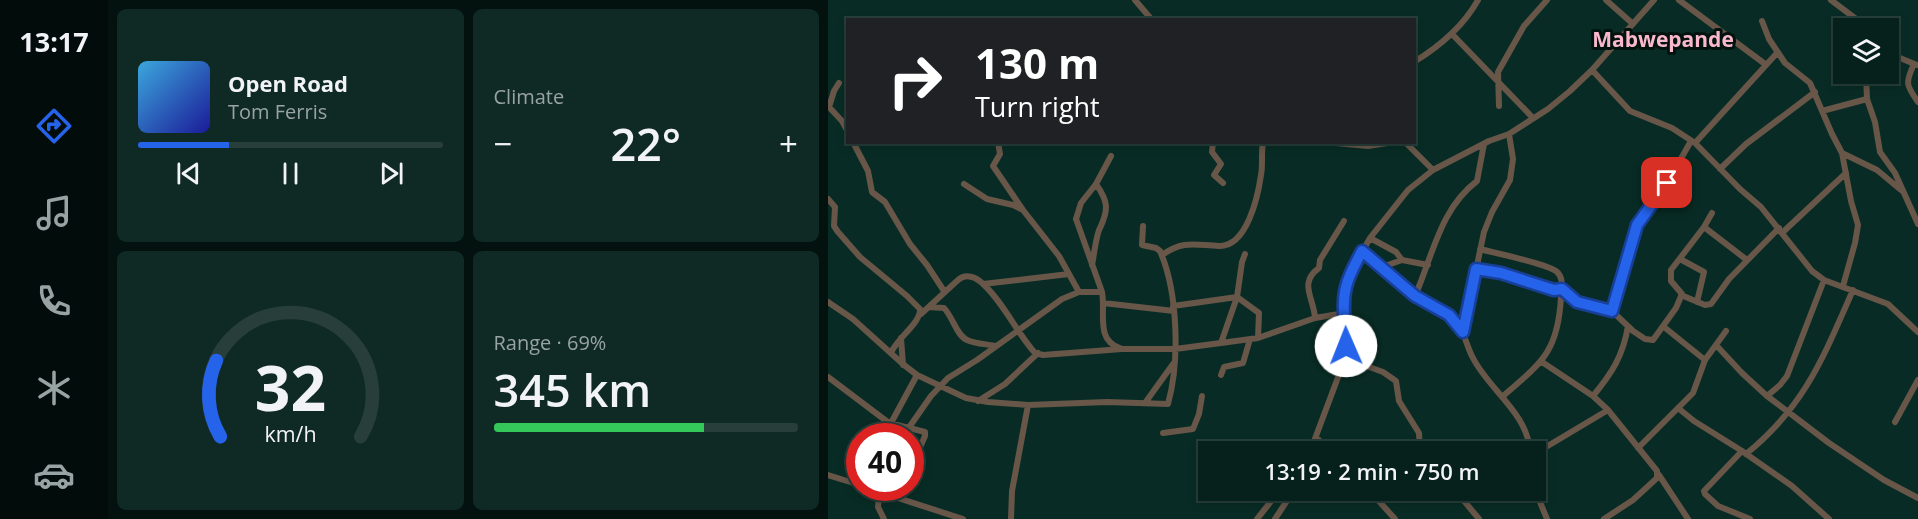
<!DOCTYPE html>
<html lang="en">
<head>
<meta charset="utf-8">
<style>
  body { margin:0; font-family:"Open Sans",sans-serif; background:#0f2925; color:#f1f3f6; height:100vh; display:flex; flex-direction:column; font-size:22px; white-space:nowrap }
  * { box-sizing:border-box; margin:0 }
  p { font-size:20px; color:#98a3a3 }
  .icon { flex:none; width:33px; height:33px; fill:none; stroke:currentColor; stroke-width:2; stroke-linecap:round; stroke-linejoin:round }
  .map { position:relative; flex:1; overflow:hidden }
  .sheet { display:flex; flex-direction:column; gap:9px; padding:9px; background:#03120f; width:720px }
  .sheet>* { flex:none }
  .top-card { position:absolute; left:18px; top:18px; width:570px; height:126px; border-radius:0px; box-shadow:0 3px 9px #0003,0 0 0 2px #273e3b; background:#202124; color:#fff; overflow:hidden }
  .tools { position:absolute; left:1005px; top:18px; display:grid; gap:12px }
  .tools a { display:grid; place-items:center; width:66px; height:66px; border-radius:0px; background:#06211c; box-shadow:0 3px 9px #0003,0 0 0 2px #273e3b; font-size:30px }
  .speed { position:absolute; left:18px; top:423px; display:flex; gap:12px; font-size:30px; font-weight:700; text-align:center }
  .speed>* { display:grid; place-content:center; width:78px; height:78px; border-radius:50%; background:#06211c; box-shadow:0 3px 9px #0003,0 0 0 2px #273e3b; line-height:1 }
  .speed .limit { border:9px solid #d22; background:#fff; color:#111 }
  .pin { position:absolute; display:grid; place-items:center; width:51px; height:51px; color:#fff; margin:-26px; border-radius:12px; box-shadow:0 3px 9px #0006 }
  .me { position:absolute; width:66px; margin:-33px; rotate:359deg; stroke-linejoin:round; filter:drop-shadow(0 0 4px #0008) }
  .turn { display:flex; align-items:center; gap:21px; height:126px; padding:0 30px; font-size:27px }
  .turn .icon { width:78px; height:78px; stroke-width:2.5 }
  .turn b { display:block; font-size:42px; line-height:51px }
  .big { font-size:45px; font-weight:600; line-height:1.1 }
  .sheet .card { flex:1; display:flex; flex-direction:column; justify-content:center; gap:9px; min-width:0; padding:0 21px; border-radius:9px; background:#0f2925 }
  .sheet .dial { align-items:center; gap:0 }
  .dial svg { height:156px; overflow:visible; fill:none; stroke:#273e3b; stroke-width:7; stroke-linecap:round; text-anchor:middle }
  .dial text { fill:#f1f3f6; stroke:none }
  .song { display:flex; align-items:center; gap:18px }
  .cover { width:72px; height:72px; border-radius:9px; background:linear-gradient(135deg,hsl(200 70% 55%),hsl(240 70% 35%)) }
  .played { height:6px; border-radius:3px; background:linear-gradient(90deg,#2563eb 30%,#273e3b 30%) }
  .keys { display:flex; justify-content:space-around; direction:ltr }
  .heat { display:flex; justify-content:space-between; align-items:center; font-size:33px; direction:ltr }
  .charge { height:9px; border-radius:4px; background:linear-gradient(90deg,#34c759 69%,#273e3b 0) }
  .sheet .tiles { flex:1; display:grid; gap:9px; grid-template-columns:repeat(2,1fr) }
  .trip { position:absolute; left:370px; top:441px; width:348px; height:60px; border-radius:0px; background:#06211c; box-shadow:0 3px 9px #0003,0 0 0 2px #273e3b; font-weight:600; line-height:60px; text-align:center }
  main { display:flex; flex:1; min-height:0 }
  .dock { display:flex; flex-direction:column; width:108px; justify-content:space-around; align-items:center; background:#020d0b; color:#98a3a3 }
  .dock .icon { width:42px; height:42px }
  .dock .active { color:#2563eb }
  .dock b { font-size:27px; color:#f1f3f6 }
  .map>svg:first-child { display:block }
</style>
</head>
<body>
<main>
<nav class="dock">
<b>13:17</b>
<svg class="icon active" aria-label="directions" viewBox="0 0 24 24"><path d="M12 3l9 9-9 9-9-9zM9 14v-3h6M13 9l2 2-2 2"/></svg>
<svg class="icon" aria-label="music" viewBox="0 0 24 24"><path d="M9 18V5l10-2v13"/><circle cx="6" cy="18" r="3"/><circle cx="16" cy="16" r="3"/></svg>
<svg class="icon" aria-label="phone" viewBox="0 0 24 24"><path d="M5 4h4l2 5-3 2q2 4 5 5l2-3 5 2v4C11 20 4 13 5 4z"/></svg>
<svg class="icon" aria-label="climate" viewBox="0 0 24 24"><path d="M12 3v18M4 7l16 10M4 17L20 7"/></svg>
<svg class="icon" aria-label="car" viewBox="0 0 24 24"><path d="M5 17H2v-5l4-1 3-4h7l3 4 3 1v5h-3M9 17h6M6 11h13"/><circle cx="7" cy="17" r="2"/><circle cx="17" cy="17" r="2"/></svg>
</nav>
<section class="sheet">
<div class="tiles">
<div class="card">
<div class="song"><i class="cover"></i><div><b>Open Road</b><p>Tom Ferris</p></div></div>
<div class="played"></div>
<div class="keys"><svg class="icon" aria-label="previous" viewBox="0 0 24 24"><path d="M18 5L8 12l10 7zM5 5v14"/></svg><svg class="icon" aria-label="pause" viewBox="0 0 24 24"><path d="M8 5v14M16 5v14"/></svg><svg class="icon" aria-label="next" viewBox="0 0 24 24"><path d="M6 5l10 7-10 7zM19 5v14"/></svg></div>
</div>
<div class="card"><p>Climate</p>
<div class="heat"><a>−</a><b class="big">22°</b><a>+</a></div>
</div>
<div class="card dial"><svg viewBox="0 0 100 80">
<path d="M14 69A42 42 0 1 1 86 69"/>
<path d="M14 69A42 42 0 0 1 12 30" stroke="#2563eb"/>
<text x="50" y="56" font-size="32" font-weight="700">32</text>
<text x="50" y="72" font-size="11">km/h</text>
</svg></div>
<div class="card"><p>Range · 69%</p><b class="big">345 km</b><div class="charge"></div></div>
</div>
</section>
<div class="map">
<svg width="1090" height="519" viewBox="0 0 1090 519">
  <rect width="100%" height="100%" fill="#082c25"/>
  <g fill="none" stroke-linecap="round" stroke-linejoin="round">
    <path stroke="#685649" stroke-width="6" d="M307,0L324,20
      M778,0L805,24
      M851,0L937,64
      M1003,0L1040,28
      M934,21L941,39L957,63L982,83L1004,134L1014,153L1049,170L1073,190
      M624,34L705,118
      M1060,48L1072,58L1089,65
      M586,62C612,46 635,27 650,0
      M1086,64C1077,83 1078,85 1090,102
      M764,70L802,111L844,128L867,143L912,189L933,207L984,271L996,280L1060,304L1090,332
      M1038,74L1039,99L1047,122L1052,152L1067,173L1090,224
      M11,83L6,91L1,107L14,121L20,132
      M671,106L670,72L696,26L719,0
      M994,111L1039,99
      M25,142L40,171L44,192L57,202L82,244L99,265L116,291
      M170,142L172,154L165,166L195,210L231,256L251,292H274C278,312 267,340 292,348
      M385,142L384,152L393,164L386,175L395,183
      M497,142L540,146L566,142
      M577,142L605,170
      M867,143L949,53
      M1014,153L1023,201L1030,225L1027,243L1015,286
      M892,169L918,144L987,92
      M136,184L159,199L185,205L193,209
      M0,199L7,207L6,226L10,232L32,257L79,296L92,309C93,323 69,338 63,353
      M876,227L919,260
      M955,232L1018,173
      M542,238L568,252L574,260L600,265
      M652,249C670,254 713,262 728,271C736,277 734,289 733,297C730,353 713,363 674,397
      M534,251C551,266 568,283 588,296C600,304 616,310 627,321C637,331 638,346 645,358C661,390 700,413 702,452
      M334,255C356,240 366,245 391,246C419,247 430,196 433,175C435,165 433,153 435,142
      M852,259L876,272L869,302
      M264,265C266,256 268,235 272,228C281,209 280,201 268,184
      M554,267L574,260
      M648,269L673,273L726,290L734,289L749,302L784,311L805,331L817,339L825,340L848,308L854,294L843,281V270L876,227L884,213
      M155,284L241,274
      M274,292L248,219L253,203L268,184L283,156
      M853,295L877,305L883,304L901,279L951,228
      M587,296C605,255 612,209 649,181L656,144
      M0,302L25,319L76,365L89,375L138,398L160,402L200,405L279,402L340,404C352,361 350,292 332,251L328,248L314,245L315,226
      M275,303L346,311
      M345,306L409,297L431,313L430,338
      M101,307L116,308C125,317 128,335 139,340C147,344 159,344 168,346
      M784,311L809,225L830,199L863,141
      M93,314L130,280C138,273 148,277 155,284C176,303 188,332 207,353L215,355L294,349H347L393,343L430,338L487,318L517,313
      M487,318C486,298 470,283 491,268L492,260L516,221
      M836,327L877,360
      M635,332L656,232L664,212L682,180L685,159L681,134
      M73,338L75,365
      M393,343L409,297L414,262L417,254
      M888,345L914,373L939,396L1001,443L1056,480L1090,498
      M516,356L522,360L555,372L568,381L571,401L591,433L592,452
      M714,362L765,396L780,410L829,471V478L805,500L776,519
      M393,375L396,367L415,363L422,339
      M0,377L61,423L97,432V436L82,470
      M765,396C784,373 795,356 800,326
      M939,396L952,385L959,376L996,280
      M150,401L177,384L210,353
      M317,403L345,364
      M850,408L866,421L914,451L964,486L1001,519
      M1067,422L1090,380
      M335,433L365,429L371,414L374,396
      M56,436L89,375
      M75,436L103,396L120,378L149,360L234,299L251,292
      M488,437L502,452
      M810,448L865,393L877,360L898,331
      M914,451L876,491L877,494L890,506L922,519
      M482,452L512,372L516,356L518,286L524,270L542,238L580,190L605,170L661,141L681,134L720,109L742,91L764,70L826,0
      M708,453L780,410
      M918,454C977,406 995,358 1025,290
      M0,475L32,485
      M831,475L860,519
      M39,488L135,519
      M52,488L50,507L56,519
      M541,490L567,519
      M627,490L651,519
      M707,490L719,519
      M73,498L76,488
      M183,519L184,491L200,405
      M429,519L452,490
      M447,519L466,490"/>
  </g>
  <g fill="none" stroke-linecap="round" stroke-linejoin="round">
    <g stroke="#184099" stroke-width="15">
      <path id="route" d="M518,346C518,327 513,306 518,287C521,274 528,263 534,251L587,296L621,315L635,332L648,269L673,273L726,290L734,289L749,302L784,311L809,225L839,183"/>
    </g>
    <use href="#route" stroke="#2563eb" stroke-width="10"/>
  </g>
  <g text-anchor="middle" stroke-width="6" stroke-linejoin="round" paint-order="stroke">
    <g font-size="21" font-weight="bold" fill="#fab8cc" stroke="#00130e">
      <text x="835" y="47">Mabwepande</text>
    </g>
  </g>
</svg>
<div class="tools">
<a><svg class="icon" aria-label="layers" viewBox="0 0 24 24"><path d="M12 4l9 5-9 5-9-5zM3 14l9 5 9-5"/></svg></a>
</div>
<div class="speed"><div class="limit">40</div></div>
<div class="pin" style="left:839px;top:183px;background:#d93025"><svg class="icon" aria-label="arrive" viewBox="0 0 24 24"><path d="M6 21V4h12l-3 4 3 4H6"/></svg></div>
<svg class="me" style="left:518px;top:346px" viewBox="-20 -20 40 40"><circle r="19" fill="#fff"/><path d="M0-13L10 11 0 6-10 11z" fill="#2563eb"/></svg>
<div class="trip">13:19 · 2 min · 750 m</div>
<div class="top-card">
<div class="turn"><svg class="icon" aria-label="right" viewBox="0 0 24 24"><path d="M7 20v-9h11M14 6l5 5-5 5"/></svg><div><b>130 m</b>Turn right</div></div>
</div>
</div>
</main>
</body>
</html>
